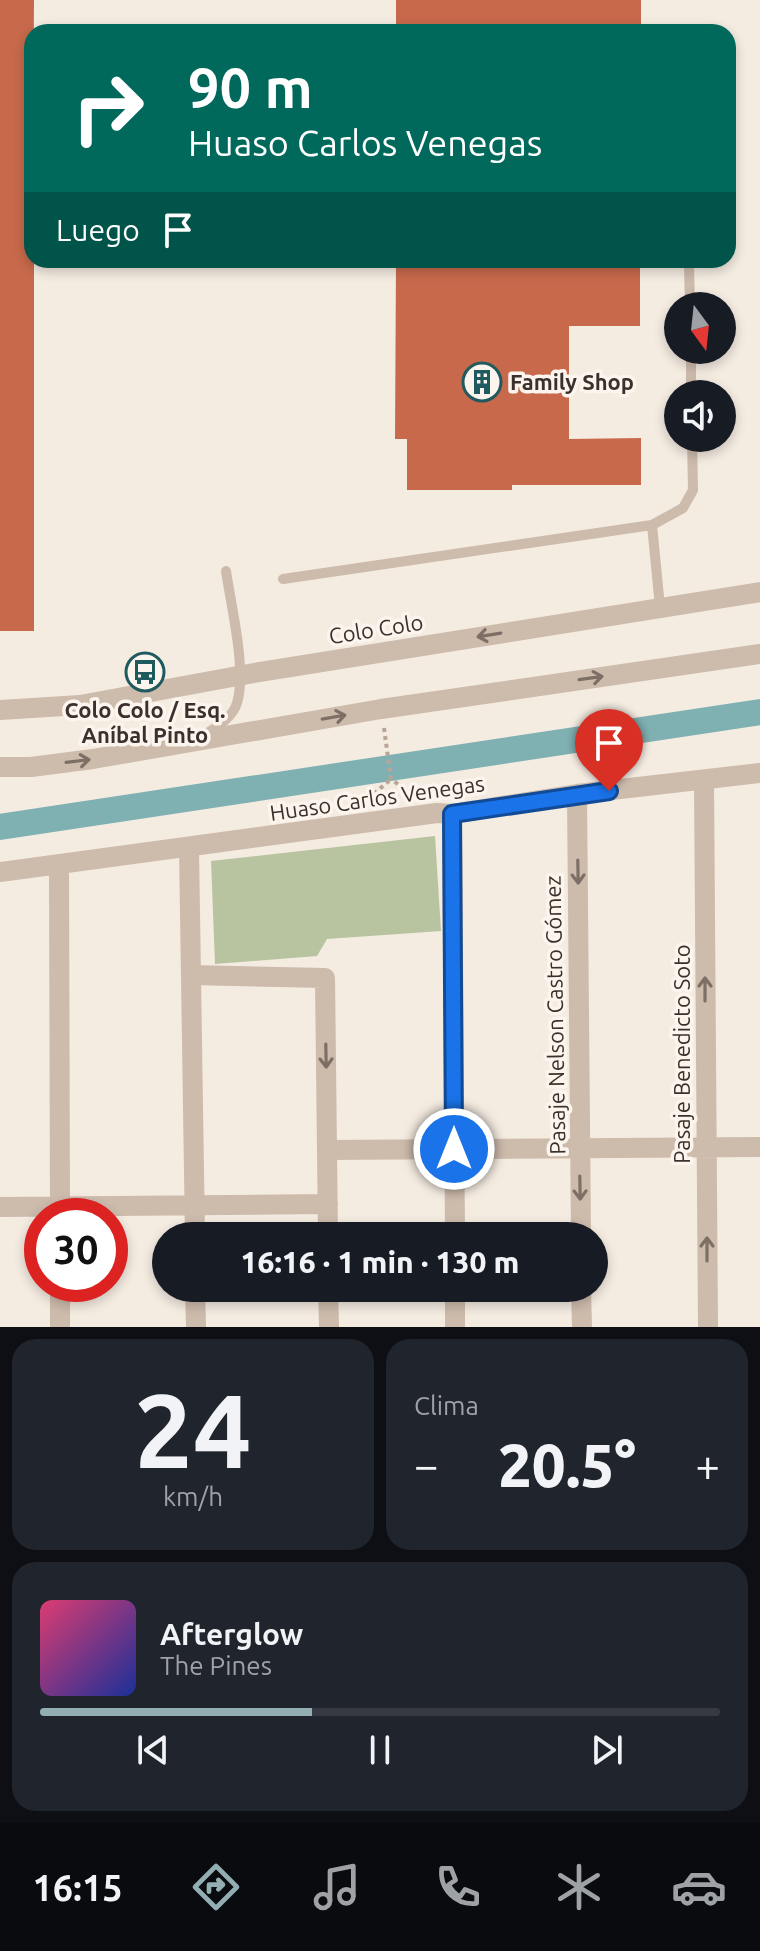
<!DOCTYPE html>
<html lang="es">
<head>
<meta charset="utf-8">
<style>
  body { margin:0; font-family:Ubuntu,sans-serif; background:#20242c; color:#f1f3f6; height:100vh; display:flex; flex-direction:column; font-size:30px; white-space:nowrap }
  * { box-sizing:border-box; margin:0 }
  p { font-size:26px; color:#9ea1a6 }
  .icon { flex:none; width:44px; height:44px; fill:none; stroke:currentColor; stroke-width:2; stroke-linecap:round; stroke-linejoin:round }
  .map { position:relative; height:1327px; overflow:hidden }
  .details { display:flex; flex-direction:column; gap:12px; padding:12px; background:#0d0f14; flex:1 }
  .details>* { flex:none }
  .guide { position:absolute; left:24px; top:24px; width:712px; height:244px; border-radius:24px; box-shadow:0 4px 12px #0003; background:#00695c; color:#fff; overflow:hidden }
  .needle { width:52px; rotate:165deg }
  .fabs { position:absolute; left:664px; top:292px; display:grid; gap:16px }
  .fabs a { display:grid; place-items:center; width:72px; height:72px; border-radius:50%; background:#171b24; box-shadow:0 4px 12px #0003; font-size:40px }
  .speed { position:absolute; left:24px; top:1198px; display:flex; gap:16px; font-size:40px; font-weight:700; text-align:center }
  .speed>* { display:grid; place-content:center; width:104px; height:104px; border-radius:50%; background:#171b24; box-shadow:0 4px 12px #0003; line-height:1 }
  .speed .limit { border:12px solid #d22; background:#fff; color:#111 }
  .pin { position:absolute; display:grid; place-items:center; width:68px; height:68px; color:#fff; margin:-82px -34px; border-radius:50% 50% 50% 0; rotate:-45deg; box-shadow:0 0 8px #0007 }
  .pin .icon { rotate:45deg }
  .me { position:absolute; width:88px; margin:-44px; rotate:0deg; stroke-linejoin:round; filter:drop-shadow(0 0 6px #0008) }
  .turn { display:flex; align-items:center; gap:28px; height:168px; padding:0 32px; font-size:36px }
  .turn .icon { width:104px; height:104px; stroke-width:2.5 }
  .turn b { display:block; font-size:56px; line-height:68px }
  .then { display:flex; align-items:center; height:76px; padding:0 32px; background:#0003; gap:16px; font-size:30px }
  .big { font-size:60px; font-weight:800; line-height:1.1 }
  .details .widget { flex:1; display:flex; flex-direction:column; justify-content:center; gap:12px; min-width:0; padding:0 28px; border-radius:24px; background:#20242c }
  .details .dial { align-items:center; gap:0 }
  .dial b { font-size:104px; line-height:1 }
  .song { display:flex; align-items:center; gap:24px }
  .cover { width:96px; height:96px; border-radius:12px; background:linear-gradient(135deg,hsl(340 70% 55%),hsl(230 70% 35%)) }
  .played { height:8px; border-radius:4px; background:linear-gradient(90deg,#92aeb2 40%,#363941 40%) }
  .keys { display:flex; justify-content:space-around; direction:ltr }
  .heat { display:flex; justify-content:space-between; align-items:center; font-size:44px; direction:ltr }
  .details .tiles { flex:1; display:grid; gap:12px; grid-template-columns:1fr 1fr }
  .widget:last-child { grid-column:span 2 }
  .trip { position:absolute; left:152px; top:1222px; width:456px; height:80px; border-radius:40px; background:#171b24; box-shadow:0 4px 12px #0003; font-weight:800; line-height:80px; text-align:center }
  .tab-bar { display:flex; height:128px; justify-content:space-around; align-items:center; background:#090b0e; color:#9ea1a6 }
  .tab-bar .icon { width:56px; height:56px }
  .tab-bar .selected { color:#92aeb2 }
  .tab-bar b { font-size:36px; color:#f1f3f6 }
  .map>svg:first-child { display:block }
</style>
</head>
<body>
<div class="map">
<svg width="760" height="1327" viewBox="0 0 760 1327">
  <rect width="100%" height="100%" fill="#f4ebe1"/>
  <path fill="#b8c4a0" d="M435,836L441,931L327,939L317,956L215,964L211,861Z"/>
  <g fill="none" stroke-linecap="round" stroke-linejoin="round">
    <path stroke="#7fb0b2" stroke-width="26" d="M0,827L760,712"/>
  </g>
  <path fill="#c8694b" d="M0,0H34L32,260H34V631H0Z
    M396,0H641V32H396Z
    M396,260H640V326H569V439L641,438V485H512V490H407V439H395Z"/>
  <g fill="none" stroke-linecap="round" stroke-linejoin="round">
    <path stroke="#b9a596" stroke-width="4" stroke-dasharray="4 4" stroke-linecap="butt" d="M384,728L391,779L413,795
      M368,799L391,779"/>
    <path stroke="#cdbbac" stroke-width="10" d="M689,266L690,306
      M691,350V394
      M652,525L660,607
      M283,579L652,525L683,508L693,490L692,438
      M206,734C218,726 233,717 237,703C247,670 231,606 226,571"/>
    <path stroke="#cdbbac" stroke-width="20" d="M0,710L80,705L254,673L760,592
      M0,767H31L93,759L381,709L760,654
      M704,780L708,1327
      M577,794L581,1236
      M452,814L455,1236
      M189,848L195,1236
      M59,865L60,1216
      M0,872L437,813L452,814L577,794L760,773
      M191,975L325,978L328,1236
      M327,1150L760,1147
      M0,1207L328,1204
      M60,1284V1327
      M195,1288L196,1327
      M328,1288L329,1327
      M455,1288V1327
      M581,1288L582,1327"/>
  </g>
  <defs><path id="oneway-shaft" d="M-6 0H5M1.5-3L5.5 0L1.5 3" fill="none" stroke-width="1.6" stroke-linecap="round" stroke-linejoin="round" transform="scale(2)"/></defs>
  <g stroke="#7d6f65">
    <use href="#oneway-shaft" transform="translate(489 635) rotate(171)"/>
    <use href="#oneway-shaft" transform="translate(591 678) rotate(-8)"/>
    <use href="#oneway-shaft" transform="translate(334 717) rotate(-10)"/>
    <use href="#oneway-shaft" transform="translate(78 761) rotate(-7)"/>
    <use href="#oneway-shaft" transform="translate(578 872) rotate(89)"/>
    <use href="#oneway-shaft" transform="translate(705 989) rotate(-90)"/>
    <use href="#oneway-shaft" transform="translate(326 1056) rotate(89)"/>
    <use href="#oneway-shaft" transform="translate(580 1188) rotate(89)"/>
    <use href="#oneway-shaft" transform="translate(707 1249) rotate(-90)"/>
  </g>
  <g fill="none" stroke-linecap="round" stroke-linejoin="round">
    <g stroke="#114b97" stroke-width="20">
      <path id="route" d="M454,1149L452,814L609,791"/>
    </g>
    <use href="#route" stroke="#1a73e8" stroke-width="14"/>
  </g>
  <defs>
    <g id="building-ring" transform="scale(2)"><circle r="9.5" fill="#fbf5ee" stroke="#1f5a5e" stroke-width="1.5"/><path d="M-4-6H4V6H1V3H-1V6H-4ZM-2.5-4.3h1.7v1.8h-1.7ZM.8-4.3h1.7v1.8H.8ZM-2.5-1h1.7V.8h-1.7ZM.8-1h1.7V.8H.8Z" fill="#1f5a5e"/></g>
    <g id="bus-ring" transform="scale(2)"><circle r="9.5" fill="#fbf5ee" stroke="#1f5a5e" stroke-width="1.5"/><path d="M-5-6H5V4H4V6H2V4H-2V6H-4V4H-5ZM-3.5-4V0h7V-4ZM-3.5 1.2v1.5H-2V1.2ZM2 1.2v1.5H3.5V1.2Z" fill="#1f5a5e"/></g>
  </defs>
  <g fill-rule="evenodd">
    <use href="#building-ring" x="482" y="382"/>
    <use href="#bus-ring" x="145" y="672"/>
  </g>
  <g text-anchor="middle" stroke-width="7" stroke-linejoin="round" paint-order="stroke">
    <g font-size="22" font-weight="bold" fill="#3b302b" stroke="#fbf5ee" text-anchor="start">
      <text x="510" y="390">Family Shop</text>
      <text x="145" y="718" text-anchor="middle">Colo Colo / Esq.<tspan x="145" dy="25">Aníbal Pinto</tspan></text>
    </g>
    <g font-size="22" fill="#3b302b" stroke="#fbf5ee">
      <text transform="translate(376 629) rotate(-9)" y="8">Colo Colo</text>
      <text transform="translate(377 798) rotate(-8)" y="8">Huaso Carlos Venegas</text>
      <text transform="translate(555 1015) rotate(-91)" y="8">Pasaje Nelson Castro Gómez</text>
      <text transform="translate(682 1054) rotate(-90)" y="8">Pasaje Benedicto Soto</text>
    </g>
  </g>
</svg>
<div class="fabs">
<a><svg class="needle" viewBox="-14 -14 28 28"><path d="M0-13l5 13h-10z" fill="#e53935"/><path d="M0 13l5-13h-10z" fill="#9ea1a6"/></svg></a>
<a><svg class="icon" aria-label="sound" viewBox="0 0 24 24"><path d="M4 9h4l5-4v14l-5-4H4zM17 9q2 3 0 6"/></svg></a>
</div>
<div class="speed"><div class="limit">30</div></div>
<div class="pin" style="left:609px;top:791px;background:#d93025"><svg class="icon" aria-label="arrive" viewBox="0 0 24 24"><path d="M6 21V4h12l-3 4 3 4H6"/></svg></div>
<svg class="me" style="left:454px;top:1149px" viewBox="-20 -20 40 40"><circle r="17" fill="#1a73e8" stroke="#fff" stroke-width="3"/><path d="M0-11L8 9 0 5-8 9z" fill="#fff"/></svg>
<div class="trip">16:16 · 1 min · 130 m</div>
<div class="guide">
<div class="turn"><svg class="icon" aria-label="right" viewBox="0 0 24 24"><path d="M7 20v-9h11M14 6l5 5-5 5"/></svg><div><b>90 m</b>Huaso Carlos Venegas</div></div>
<div class="then">Luego<svg class="icon" aria-label="arrive" viewBox="0 0 24 24"><path d="M6 21V4h12l-3 4 3 4H6"/></svg></div>
</div>
</div>
<section class="details">
<div class="tiles">
<div class="widget dial"><b>24</b><p>km/h</p></div>
<div class="widget"><p>Clima</p>
<div class="heat"><a>−</a><b class="big">20.5°</b><a>+</a></div>
</div>
<div class="widget">
<div class="song"><i class="cover"></i><div><b>Afterglow</b><p>The Pines</p></div></div>
<div class="played"></div>
<div class="keys"><svg class="icon" aria-label="previous" viewBox="0 0 24 24"><path d="M18 5L8 12l10 7zM5 5v14"/></svg><svg class="icon" aria-label="pause" viewBox="0 0 24 24"><path d="M8 5v14M16 5v14"/></svg><svg class="icon" aria-label="next" viewBox="0 0 24 24"><path d="M6 5l10 7-10 7zM19 5v14"/></svg></div>
</div>
</div>
</section>
<nav class="tab-bar">
<b>16:15</b>
<svg class="icon selected" aria-label="directions" viewBox="0 0 24 24"><path d="M12 3l9 9-9 9-9-9zM9 14v-3h6M13 9l2 2-2 2"/></svg>
<svg class="icon" aria-label="music" viewBox="0 0 24 24"><path d="M9 18V5l10-2v13"/><circle cx="6" cy="18" r="3"/><circle cx="16" cy="16" r="3"/></svg>
<svg class="icon" aria-label="phone" viewBox="0 0 24 24"><path d="M5 4h4l2 5-3 2q2 4 5 5l2-3 5 2v4C11 20 4 13 5 4z"/></svg>
<svg class="icon" aria-label="climate" viewBox="0 0 24 24"><path d="M12 3v18M4 7l16 10M4 17L20 7"/></svg>
<svg class="icon" aria-label="car" viewBox="0 0 24 24"><path d="M5 17H2v-5l4-1 3-4h7l3 4 3 1v5h-3M9 17h6M6 11h13"/><circle cx="7" cy="17" r="2"/><circle cx="17" cy="17" r="2"/></svg>
</nav>
</body>
</html>
